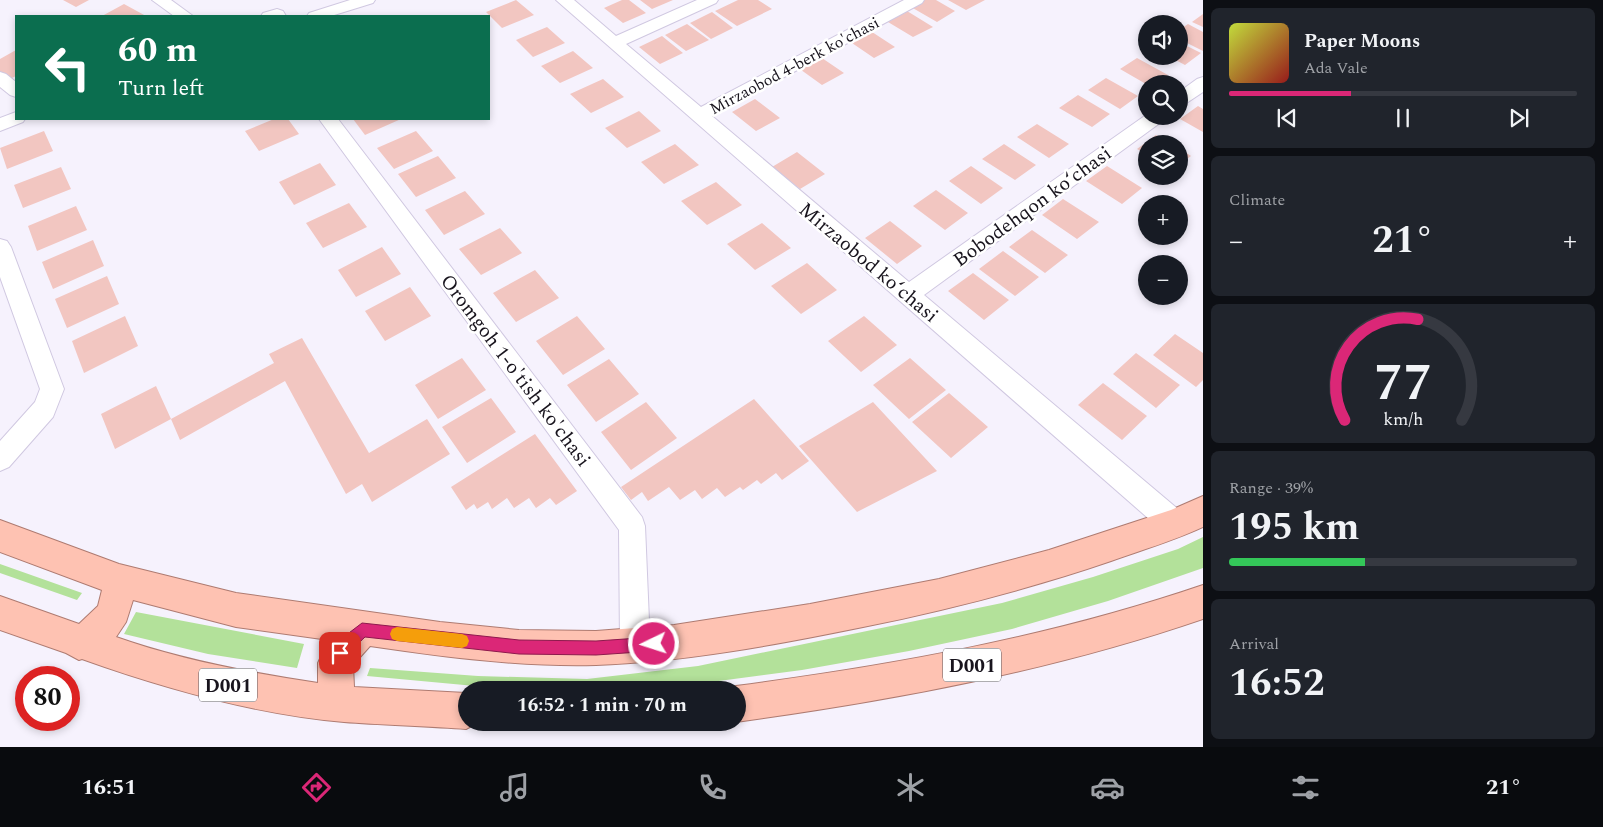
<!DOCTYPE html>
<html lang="en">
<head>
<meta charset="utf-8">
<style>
  body { margin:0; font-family:Spectral,serif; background:#20242c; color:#f1f3f6; height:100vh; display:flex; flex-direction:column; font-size:19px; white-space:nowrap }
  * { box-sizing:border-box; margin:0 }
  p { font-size:16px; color:#9ea1a6 }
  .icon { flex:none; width:28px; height:28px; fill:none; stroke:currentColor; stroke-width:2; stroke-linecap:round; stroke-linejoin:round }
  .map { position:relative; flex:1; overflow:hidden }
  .sheet { display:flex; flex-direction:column; gap:8px; padding:8px; background:#0d0f14; width:400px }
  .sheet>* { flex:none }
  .hud { position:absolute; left:15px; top:15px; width:475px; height:105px; border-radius:0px; box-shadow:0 2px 8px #0003; background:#0b6e4f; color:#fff; overflow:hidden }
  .tools { position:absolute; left:1138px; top:15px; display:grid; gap:10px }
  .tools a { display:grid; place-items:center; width:50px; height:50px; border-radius:50%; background:#171b24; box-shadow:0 2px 8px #0003; font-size:25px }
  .speed { position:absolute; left:15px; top:666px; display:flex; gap:10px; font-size:25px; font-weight:700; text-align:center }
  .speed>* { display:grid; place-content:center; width:65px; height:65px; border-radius:50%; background:#171b24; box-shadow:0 2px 8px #0003; line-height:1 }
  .speed .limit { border:8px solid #d22; background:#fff; color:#111 }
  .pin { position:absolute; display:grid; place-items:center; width:42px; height:42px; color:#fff; margin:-21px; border-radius:10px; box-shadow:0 2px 8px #0006 }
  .me { position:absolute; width:55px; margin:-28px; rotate:266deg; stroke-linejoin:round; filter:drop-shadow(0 0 4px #0008) }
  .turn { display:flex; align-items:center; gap:18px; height:105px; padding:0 20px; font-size:22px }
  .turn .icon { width:65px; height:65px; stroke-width:2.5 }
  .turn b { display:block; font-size:35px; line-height:42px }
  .big { font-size:38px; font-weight:700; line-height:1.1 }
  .sheet .tile { flex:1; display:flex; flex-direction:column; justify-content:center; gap:8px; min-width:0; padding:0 18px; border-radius:8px; background:#20242c }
  .sheet .dial { align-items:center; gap:0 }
  .dial svg { height:130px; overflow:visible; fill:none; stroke:#363941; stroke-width:7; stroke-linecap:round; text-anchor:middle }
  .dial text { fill:#f1f3f6; stroke:none }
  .song { display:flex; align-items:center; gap:15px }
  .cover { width:60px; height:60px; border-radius:8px; background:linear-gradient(135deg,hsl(70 70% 55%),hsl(0 70% 35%)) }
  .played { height:5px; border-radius:2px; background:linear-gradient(90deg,#db2777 35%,#363941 35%) }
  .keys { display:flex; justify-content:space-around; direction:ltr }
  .heat { display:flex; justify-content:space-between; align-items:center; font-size:28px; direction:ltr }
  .charge { height:8px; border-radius:4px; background:linear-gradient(90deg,#34c759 39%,#363941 0) }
  .trip { position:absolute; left:458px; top:681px; width:288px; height:50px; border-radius:25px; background:#171b24; box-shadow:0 2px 8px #0003; font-weight:700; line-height:50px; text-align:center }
  .tabs { display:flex; height:80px; justify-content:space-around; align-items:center; background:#090b0e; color:#9ea1a6 }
  .tabs .icon { width:35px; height:35px }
  .tabs .current { color:#db2777 }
  .tabs b { font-size:22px; color:#f1f3f6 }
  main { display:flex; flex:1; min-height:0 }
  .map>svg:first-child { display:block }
</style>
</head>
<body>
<main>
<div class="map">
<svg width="1203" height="747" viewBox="0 0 1203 747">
  <rect width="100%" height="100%" fill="#f6f2fd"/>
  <path fill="#b3e19a" d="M1203,537V568L1108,601L1012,629L909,651L802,670L696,684L583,690L475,686L367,676L370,668L478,676L587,679L698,666L1002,603L1093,577L1178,549Z
    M0,564L82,593L77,600L0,573Z
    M136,612L304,644L297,668L208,654L124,634Z"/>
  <path fill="#f2c6c1" d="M63,0H89L76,7Z
    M516,0L534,15L502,28L486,12Z
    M622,0H629L646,13L623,23L604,8Z
    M640,0H673L652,9Z
    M738,0H758L772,9L737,26L715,11Z
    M924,0H936L955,11L937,22L911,7Z
    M948,0H985L966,10Z
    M124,4L146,16H102Z
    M907,11L933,27L913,37L888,22Z
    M712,12L733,28L711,39L690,23Z
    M1203,14V27L1192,22Z
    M687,24L709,40L686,51L665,35Z
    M1188,24L1203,32V51L1179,39V30Z
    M547,27L565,43L533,57L516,40Z
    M869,30L895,47L874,58L849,41Z
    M662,36L683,53L660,64L639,47Z
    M1179,42L1201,53L1185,65L1168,56H1179Z
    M16,50V76L8,80L0,75V59Z
    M573,51L593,68L560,83L541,66Z
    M819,56L844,73L822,85L797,67Z
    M1137,58L1168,75L1156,84H1146L1120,69Z
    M1106,78L1138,96L1120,109L1088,90Z
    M603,79L624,97L591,113L570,94Z
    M1078,95L1110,114L1092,127L1059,108Z
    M755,99L780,118L756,131L732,112Z
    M1198,106L1203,109V132L1180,119Z
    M639,111L661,131L627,148L605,128Z
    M274,119H288L299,134L259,151L245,131Z
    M353,119H401L365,135Z
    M1037,124L1069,144L1049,158L1017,137Z
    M44,131L53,151L7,169L0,148Z
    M416,131L433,151L394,169L377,148Z
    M1156,135L1171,144H1146V154L1137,149Z
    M675,144L699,165L664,184L641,162Z
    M1004,144L1036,165L1015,180L982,159Z
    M1179,148L1191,156L1179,165Z
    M797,152L825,174L800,189L772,167Z
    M438,156L456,178L416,197L398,174Z
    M320,163L336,185L294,205L279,182Z
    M971,166L1003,188L981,204L949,181Z
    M1107,166L1142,188L1122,204L1086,181Z
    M61,167L71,189L23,208L14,185Z
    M716,182L742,205L707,225L681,201Z
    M936,190L968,213L945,230L913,206Z
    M465,191L485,214L444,235L425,210Z
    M1063,199L1099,222L1077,239L1042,215Z
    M349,203L367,227L323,248L306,223Z
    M76,206L87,230L37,251L28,226Z
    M890,221L922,246L897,264L865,238Z
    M762,223L791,248L755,270L727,244Z
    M500,228L522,253L481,275L459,249Z
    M1032,230L1068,255L1045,273L1009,247Z
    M93,240L104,266L53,289L42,262Z
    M382,247L401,274L356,297L338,270Z
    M1003,251L1039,277L1015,296L979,269Z
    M807,263L837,290L801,314L771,286Z
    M535,270L559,298L516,322L493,293Z
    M973,273L1009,300L984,320L948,291Z
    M107,276L119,304L67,328L55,299Z
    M410,287L431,316L385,341L365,311Z
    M125,316L138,346L84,373L72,341Z
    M577,316L605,349L563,375L536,341Z
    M864,316L897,345L861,372L828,341Z
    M1175,334L1203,353V380L1196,387L1153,355Z
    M302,338L369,453L427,419L450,454L372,502L362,484L346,494L285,381L180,440L171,419L274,363L269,354Z
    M1136,353L1180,385L1156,408L1113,374Z
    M462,358L486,390L438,419L415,385Z
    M910,358L946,390L909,419L873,385Z
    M609,359L639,394L596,422L567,385Z
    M1103,383L1147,416L1122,440L1078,405Z
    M156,386L171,419L115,449L101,414Z
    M949,393L988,427L951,458L912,422Z
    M491,398L516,432L467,463L442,427Z
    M754,399L809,461L782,480L776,473L761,484L757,480L743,490L740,487L725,497L717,488L702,499L695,490L680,500L669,487L648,501L642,492L631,500L621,487Z
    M646,402L677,438L631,470L601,432Z
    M873,402L937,471L857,512L799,446Z
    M535,434L577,491L556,505L550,498L536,508L529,498L514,508L507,498L492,509L488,502L477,509L474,504L466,510L451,487Z"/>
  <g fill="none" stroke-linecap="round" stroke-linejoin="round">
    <g stroke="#d0c8e1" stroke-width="2">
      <path id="minor" d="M152,0H171L193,16H174Z
        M350,0H375L373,3L331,16H307L309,13Z
        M556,0H574L616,36L697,0H718L716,3L626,44L701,107L904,0H924L922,3L712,116L909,282L1146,115V116H1166L1164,120L924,295L1185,515L1188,524L1185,533L1175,537L1165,533Z
        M277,9L283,11L286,16H261L263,13Z
        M0,72L6,74L16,82V97L10,95L0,87Z
        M1203,77V92L1185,104L1179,106V92L1197,79Z
        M16,112V119H25L23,122L0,131V118Z
        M319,119H338L642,517L645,526L650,645L645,655L635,660L625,655L620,645L619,530Z
        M0,239L7,241L11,247L64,389L53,417L9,467L0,471V441L35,402L40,389L0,277Z"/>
    </g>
    <g stroke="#ae7b71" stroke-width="2">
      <path id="trunk" d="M1203,496V527C1173,541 1142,550 1111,561C1029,589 947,610 863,627C775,645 685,662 596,665C520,667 445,657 370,646L353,665L354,687L466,693V722H479L466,729C425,726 385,725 344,722C254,714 166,689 82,659L79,660L66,653L0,630V596L79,624L98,606L102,590L0,552V520L119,564L236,593L440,622L519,630L596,631L674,625L810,604L939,579L1049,550L1171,510ZM133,600L236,627L329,640L318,663V683C250,673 181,660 116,637L126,622Z
        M1203,585V619C1051,671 895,700 736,722V690H727L736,686C894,665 1051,637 1203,585Z"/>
    </g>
    <use href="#minor" fill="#fff" fill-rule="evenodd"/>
    <use href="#trunk" fill="#fec2b2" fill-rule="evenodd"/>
  </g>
  <path fill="#db2777" stroke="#8e194d" d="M362,623L519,640L596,641L654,637L659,639L661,644L659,649L654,651L596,655L519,654L365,637C358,643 347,658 340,660L335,658L333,653L341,639Z"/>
  <path fill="#f59e0b" d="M397,627L462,634L467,636L469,641L467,646L462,648L397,641L392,639L390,634L392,629Z"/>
  <g text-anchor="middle" stroke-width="5" stroke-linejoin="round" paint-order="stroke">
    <g font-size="16" fill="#18141d" stroke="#fff">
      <text transform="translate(794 65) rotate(-28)" y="6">Mirzaobod 4-berk ko'chasi</text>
    </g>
    <g fill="#fff" stroke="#5d5a61" stroke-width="1">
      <rect x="943" y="648.5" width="58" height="33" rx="4"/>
      <rect x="199" y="668.5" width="58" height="33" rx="4"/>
    </g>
    <g font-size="19" font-weight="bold" fill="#18141d">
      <text x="972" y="672">D001</text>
      <text x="228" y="692">D001</text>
    </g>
    <g font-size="20" fill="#18141d" stroke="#fff">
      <text transform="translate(1032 206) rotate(-36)" y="7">Bobodehqon koʻchasi</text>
      <text transform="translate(869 262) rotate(40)" y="7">Mirzaobod koʻchasi</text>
      <text transform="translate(516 370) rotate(53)" y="7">Oromgoh 1-o'tish ko'chasi</text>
    </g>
  </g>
</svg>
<div class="tools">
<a><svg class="icon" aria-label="sound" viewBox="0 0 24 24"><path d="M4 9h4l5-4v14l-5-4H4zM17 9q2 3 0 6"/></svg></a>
<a><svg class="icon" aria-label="search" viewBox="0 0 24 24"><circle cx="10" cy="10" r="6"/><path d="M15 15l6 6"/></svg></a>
<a><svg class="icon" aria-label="layers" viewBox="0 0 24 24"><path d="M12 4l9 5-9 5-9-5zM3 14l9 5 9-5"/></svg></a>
<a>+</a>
<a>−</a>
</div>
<div class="speed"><div class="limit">80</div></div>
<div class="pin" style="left:340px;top:653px;background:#d93025"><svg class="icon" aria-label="arrive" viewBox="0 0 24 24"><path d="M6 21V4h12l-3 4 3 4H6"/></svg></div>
<svg class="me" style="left:654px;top:644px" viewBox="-20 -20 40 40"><circle r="17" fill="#db2777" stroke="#fff" stroke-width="3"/><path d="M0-11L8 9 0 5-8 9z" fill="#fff"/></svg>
<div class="trip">16:52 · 1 min · 70 m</div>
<div class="hud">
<div class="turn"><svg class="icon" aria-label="left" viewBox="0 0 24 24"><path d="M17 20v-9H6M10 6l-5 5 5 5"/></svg><div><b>60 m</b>Turn left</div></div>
</div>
</div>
<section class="sheet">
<div class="tile">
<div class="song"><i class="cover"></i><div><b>Paper Moons</b><p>Ada Vale</p></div></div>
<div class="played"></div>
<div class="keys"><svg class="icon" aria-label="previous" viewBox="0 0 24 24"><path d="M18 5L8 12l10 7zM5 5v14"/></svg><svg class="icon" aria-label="pause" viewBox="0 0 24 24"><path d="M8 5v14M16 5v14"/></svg><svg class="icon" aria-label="next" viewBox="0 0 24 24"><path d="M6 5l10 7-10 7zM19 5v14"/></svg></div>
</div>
<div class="tile"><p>Climate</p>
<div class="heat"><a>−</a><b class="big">21°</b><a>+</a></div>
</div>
<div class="tile dial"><svg viewBox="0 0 100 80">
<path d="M14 69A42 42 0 1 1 86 69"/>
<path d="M14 69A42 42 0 0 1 59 7" stroke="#db2777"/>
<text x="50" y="56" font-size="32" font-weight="700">77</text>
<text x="50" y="72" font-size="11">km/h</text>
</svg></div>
<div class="tile"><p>Range · 39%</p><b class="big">195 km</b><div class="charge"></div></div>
<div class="tile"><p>Arrival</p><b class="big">16:52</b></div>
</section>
</main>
<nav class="tabs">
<b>16:51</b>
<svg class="icon current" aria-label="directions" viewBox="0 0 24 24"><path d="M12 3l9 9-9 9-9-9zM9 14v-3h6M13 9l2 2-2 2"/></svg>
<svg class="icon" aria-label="music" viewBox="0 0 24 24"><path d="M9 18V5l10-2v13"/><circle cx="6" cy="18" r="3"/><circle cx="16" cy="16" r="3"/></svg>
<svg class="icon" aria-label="phone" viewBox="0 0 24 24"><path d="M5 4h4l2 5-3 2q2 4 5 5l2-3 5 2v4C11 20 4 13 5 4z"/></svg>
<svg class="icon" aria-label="climate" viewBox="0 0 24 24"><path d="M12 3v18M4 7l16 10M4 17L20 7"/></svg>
<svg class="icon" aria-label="car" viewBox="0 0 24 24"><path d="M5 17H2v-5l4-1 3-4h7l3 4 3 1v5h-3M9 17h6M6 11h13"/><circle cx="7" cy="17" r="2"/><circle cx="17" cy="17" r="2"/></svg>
<svg class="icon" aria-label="filters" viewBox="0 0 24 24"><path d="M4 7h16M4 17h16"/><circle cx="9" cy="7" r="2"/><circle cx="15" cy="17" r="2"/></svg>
<b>21°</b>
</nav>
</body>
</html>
